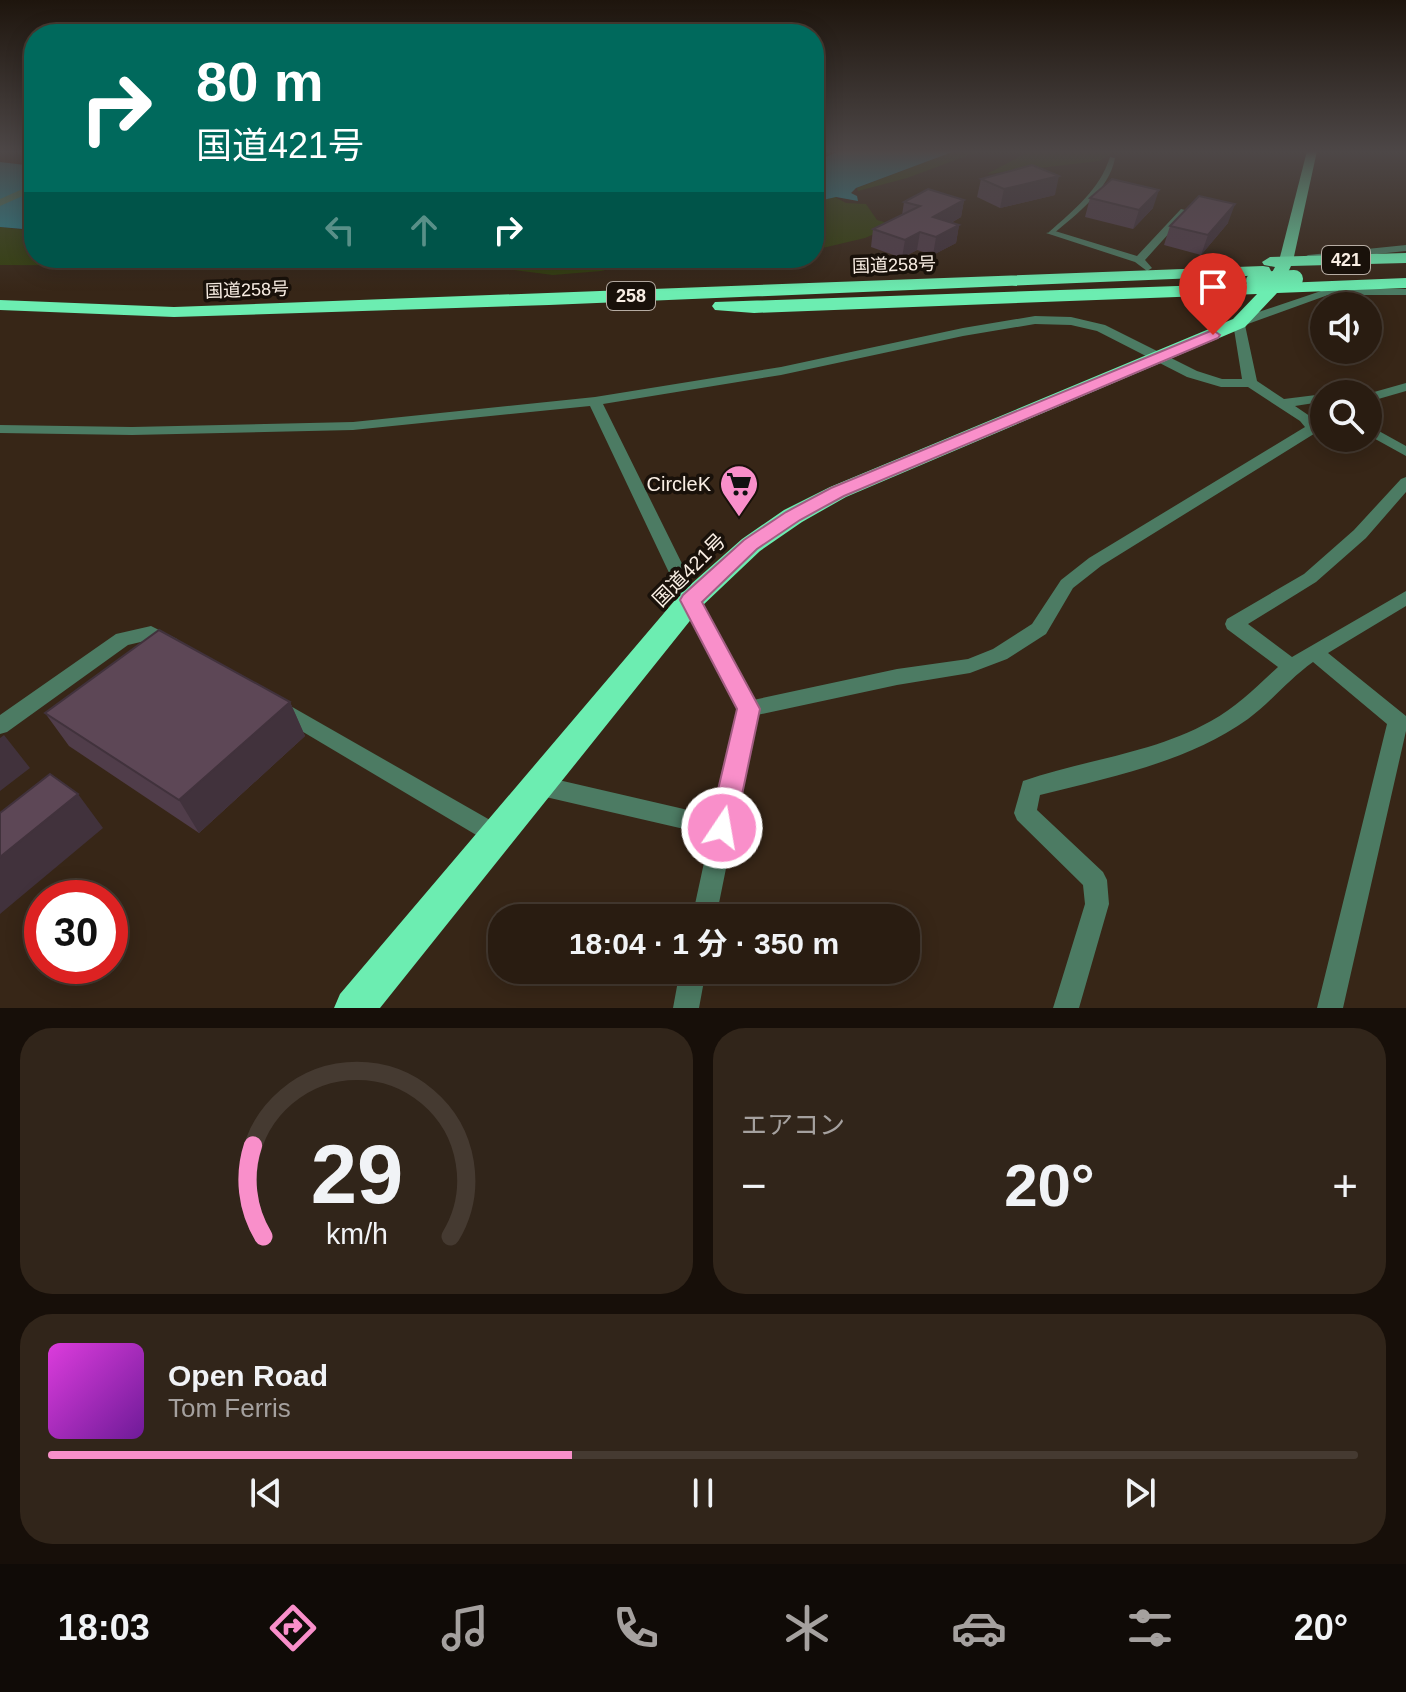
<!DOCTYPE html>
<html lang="ja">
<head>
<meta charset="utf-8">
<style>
  body { margin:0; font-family:Helvetica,"Noto Sans JP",sans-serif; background:#31251a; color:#f1f3f6; height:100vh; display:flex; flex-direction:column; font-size:30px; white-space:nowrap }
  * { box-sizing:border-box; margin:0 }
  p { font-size:26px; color:#a5a19f }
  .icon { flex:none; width:44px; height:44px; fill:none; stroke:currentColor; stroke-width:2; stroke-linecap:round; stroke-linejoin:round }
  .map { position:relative; height:1008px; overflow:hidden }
  .details { display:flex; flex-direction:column; gap:20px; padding:20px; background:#170f09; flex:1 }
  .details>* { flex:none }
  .top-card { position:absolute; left:24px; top:24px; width:800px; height:244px; border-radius:32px; box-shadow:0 4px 20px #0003,0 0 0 2px #453a31; background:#00695c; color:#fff; overflow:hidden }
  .fabs { position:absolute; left:1310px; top:292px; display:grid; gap:16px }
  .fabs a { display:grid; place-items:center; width:72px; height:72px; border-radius:50%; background:#291c11; box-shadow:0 4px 20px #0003,0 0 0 2px #453a31; font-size:40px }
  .speed { position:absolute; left:24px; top:880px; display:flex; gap:16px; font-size:40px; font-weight:700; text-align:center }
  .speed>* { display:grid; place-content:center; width:104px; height:104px; border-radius:50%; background:#291c11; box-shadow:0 4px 20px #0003,0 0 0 2px #453a31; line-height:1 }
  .speed .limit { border:12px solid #d22; background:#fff; color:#111 }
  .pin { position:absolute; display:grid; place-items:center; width:68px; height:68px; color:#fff; margin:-82px -34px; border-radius:50% 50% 50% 0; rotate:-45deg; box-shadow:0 0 8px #0007 }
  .pin .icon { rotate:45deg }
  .me { position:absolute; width:88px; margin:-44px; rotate:12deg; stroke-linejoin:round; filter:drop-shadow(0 0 6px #0008) }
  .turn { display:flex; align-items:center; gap:28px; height:168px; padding:0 40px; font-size:36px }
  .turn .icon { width:104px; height:104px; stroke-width:2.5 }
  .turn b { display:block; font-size:56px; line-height:68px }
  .lanes { display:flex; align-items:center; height:76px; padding:0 40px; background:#0003; justify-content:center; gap:40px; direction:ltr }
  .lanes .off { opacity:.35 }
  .big { font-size:60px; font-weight:700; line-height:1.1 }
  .details .tile { flex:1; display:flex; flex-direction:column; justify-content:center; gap:12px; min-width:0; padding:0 28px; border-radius:32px; background:#31251a }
  .details .dial { align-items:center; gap:0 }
  .dial svg { height:208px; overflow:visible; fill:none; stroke:#453a31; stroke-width:7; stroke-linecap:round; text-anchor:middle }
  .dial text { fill:#f1f3f6; stroke:none }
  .song { display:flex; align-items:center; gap:24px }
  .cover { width:96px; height:96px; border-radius:12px; background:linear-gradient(135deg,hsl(300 70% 55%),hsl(280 70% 35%)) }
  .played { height:8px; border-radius:4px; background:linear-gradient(90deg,#f98fca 40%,#453a31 40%) }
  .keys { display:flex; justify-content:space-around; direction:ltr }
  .heat { display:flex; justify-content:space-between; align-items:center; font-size:44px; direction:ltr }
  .details .tiles { flex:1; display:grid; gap:20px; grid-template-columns:1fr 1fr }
  .tile:last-child { grid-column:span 2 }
  .trip { position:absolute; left:488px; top:904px; width:432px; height:80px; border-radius:32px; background:#291c11; box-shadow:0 4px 20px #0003,0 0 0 2px #453a31; font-weight:700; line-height:80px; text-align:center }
  .dock { display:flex; height:128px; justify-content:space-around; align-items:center; background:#100b07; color:#a5a19f }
  .dock .icon { width:56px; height:56px }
  .dock .current { color:#f98fca }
  .dock b { font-size:36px; color:#f1f3f6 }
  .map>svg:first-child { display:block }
</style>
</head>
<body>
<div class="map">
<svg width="1406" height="1008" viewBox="0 0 1406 1008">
  <rect width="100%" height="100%" fill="#372617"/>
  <path fill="#34400e" d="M955,151H980L907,178L858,191L857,188Z
    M1030,151H1116L1099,161L987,174Z
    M835,197L846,203L866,204L877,220L895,225L865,238L814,250V202Z
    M0,227L34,231V258H695L644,261L601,271L553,275L499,268L0,265Z"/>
  <path fill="#29838e" d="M839,151H955L856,188L851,193L857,196L858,201L836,197L814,202V162Z
    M0,162L34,166V230L0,227Z"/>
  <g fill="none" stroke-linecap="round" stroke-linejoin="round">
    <path fill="#4c7b63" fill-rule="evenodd" d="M1110,157L1115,158C1109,190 1077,214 1053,234H1049V232C1074,210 1100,189 1110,157Z"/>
    <path fill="#4c7b63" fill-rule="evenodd" d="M34,184V191L0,206V199Z
      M1181,209L1189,211L1145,260L1152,268L1147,271L1135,262L1046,233L1055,231L1137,256Z
      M1406,245V251L1308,261L1303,258L1308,255Z
      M1327,289H1406V295H1328L1245,325L1257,381L1284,399L1316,395L1324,398V408L1314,403L1295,406L1317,421L1319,429L1317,432L1101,566L1073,588L1046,634L1007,659L970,673L897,685L757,715L716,918H692L710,835L537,795L529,792L526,785L529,778L537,775L714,816L738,709L682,600L590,406L353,430L132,435L0,433V425L132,427L353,422L595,397L781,367L963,328L1035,316L1071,317L1105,325L1197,371L1222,379H1242L1233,323L1235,320ZM1035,324L1071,325L1097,331L1187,377L1221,387H1248L1300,421L1305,427L1089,558L1061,580L1032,624L993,649L968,659L897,669L753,700L700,600L603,404L781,375L963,336Z
      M1406,383V391L1368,402L1367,394Z
      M1368,425L1406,446V456L1368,435Z
      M1406,477V492L1366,538L1316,582L1248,624L1292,657L1406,591V606L1328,653L1406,716V731L1343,1008H1317L1387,724L1313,662C1289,679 1271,702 1248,719C1187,762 1112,777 1040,795L1037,810L1103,872L1107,880L1109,904L1079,1008H1053L1085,904L1083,885L1017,820L1014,813L1023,781C1086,759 1152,754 1211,721C1237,707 1256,687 1278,667L1227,629L1225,624L1227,619L1304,574L1354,530L1401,479Z
      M151,626L177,639L179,644L177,649L170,651L149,640L128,645L7,732L0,734V715L116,634Z
      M280,700L504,828L508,835L504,842L496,845L488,842L273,714L270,708L273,702Z
      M680,970H706L699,1008H673Z"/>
    <path fill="#64cc9b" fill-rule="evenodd" d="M1307,151H1317L1293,261L1286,265L1279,261Z"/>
    <path fill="#6cedb1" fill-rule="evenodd" d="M1406,253V263L1291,266L1283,283L1406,278V288L1277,293L1245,327L846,497L802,522L760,551L701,607L380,1008H334L340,994L681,593L742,539L784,510L830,487L1233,319L1257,294L754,313L715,310L712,306L715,302L1266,283L1275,267L1264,265L1262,262L1270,257Z
      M1263,266L1269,267L1271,271L1269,275L549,305L174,317L0,310V300L174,307Z"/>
    <path stroke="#6cedb1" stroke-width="18" d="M1255,281L1294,279"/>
  </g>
  <path fill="#503d4a" d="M1006,171L1055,195L1000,208L977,197L981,179L1006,173Z
    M1090,198L1153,208L1133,229L1085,217Z
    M964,200L961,217L951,223L959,225L956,243L933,255L917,250L902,258L871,247L873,229L902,215L904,202Z
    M1228,223L1201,255L1164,245L1170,226Z
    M290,702L305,736L199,833L69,746L45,713Z"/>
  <path fill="#41323c" d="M1059,176L1055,195L1000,208L1004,189Z
    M1159,190L1153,208L1133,229L1139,210Z
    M964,200L961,217L930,234L933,217Z
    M1235,204L1228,223L1201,255L1208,235Z
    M959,225L956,243L933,255L936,237Z
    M920,232L917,250L902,258L905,240Z
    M290,702L305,736L199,833L179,800Z
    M4,735L30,768L0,791V738Z
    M78,794L103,828L0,914V857Z"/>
  <path fill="#5d4756" stroke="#41323c" stroke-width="2" d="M1032,165L1059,176L1004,189L981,179Z
    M1112,179L1159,190L1139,210L1090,198Z
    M928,189L964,200L933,217L959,225L936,237L920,232L905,240L873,229L920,206L904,202Z
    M1199,196L1235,204L1208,235L1170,226Z
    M159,630L290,702L179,800L45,713Z
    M50,774L78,794L0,857V813Z"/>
  <linearGradient id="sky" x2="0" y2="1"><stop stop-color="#1e150d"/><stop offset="0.52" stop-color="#4d4747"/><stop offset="1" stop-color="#4d4747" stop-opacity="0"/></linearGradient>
  <rect width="1406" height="292" fill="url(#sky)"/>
  <path fill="#f98fca" stroke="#a25d83" stroke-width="2" d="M1213,330L1220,335L1218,338L844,496L800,520L757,549L702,602L760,709L735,828L731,836L722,840L713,836L709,828L737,709L680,600L683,595L744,540L786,512L831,488Z"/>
  <defs>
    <g id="supermarket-pin" transform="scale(2)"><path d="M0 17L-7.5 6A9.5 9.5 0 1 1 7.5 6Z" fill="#f98fca" stroke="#19110a"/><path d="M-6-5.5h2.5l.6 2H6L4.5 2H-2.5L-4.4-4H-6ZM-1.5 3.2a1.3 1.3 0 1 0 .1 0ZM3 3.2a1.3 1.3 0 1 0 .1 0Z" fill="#111"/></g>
  </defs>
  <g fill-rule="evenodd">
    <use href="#supermarket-pin" x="739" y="484"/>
  </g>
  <g text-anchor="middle" stroke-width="7" stroke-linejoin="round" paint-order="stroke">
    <g fill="#19110a" stroke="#b6aca3" stroke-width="2">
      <rect x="1322" y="246" width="48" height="28" rx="6"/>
      <rect x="607" y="282" width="48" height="28" rx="6"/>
    </g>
    <g font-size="18" font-weight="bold" fill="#f9eee4">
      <text x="1346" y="266">421</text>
      <text x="631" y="302">258</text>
    </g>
    <g font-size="18" fill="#f9eee4" stroke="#19110a">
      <text transform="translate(894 265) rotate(-2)" y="6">国道258号</text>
      <text transform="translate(247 290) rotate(-2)" y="6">国道258号</text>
    </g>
    <g font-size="20" fill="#f9eee4" stroke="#19110a" text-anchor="end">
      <text x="711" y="491">CircleK</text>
    </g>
    <g font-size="20" fill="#f9eee4" stroke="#19110a">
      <text transform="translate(689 570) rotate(-45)" y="7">国道421号</text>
    </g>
  </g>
</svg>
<div class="fabs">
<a><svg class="icon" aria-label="sound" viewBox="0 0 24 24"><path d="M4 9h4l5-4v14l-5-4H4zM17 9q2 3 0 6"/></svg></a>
<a><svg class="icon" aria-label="search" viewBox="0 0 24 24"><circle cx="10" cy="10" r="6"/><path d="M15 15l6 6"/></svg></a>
</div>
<div class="speed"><div class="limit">30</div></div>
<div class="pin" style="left:1213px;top:335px;background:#d93025"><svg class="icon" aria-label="arrive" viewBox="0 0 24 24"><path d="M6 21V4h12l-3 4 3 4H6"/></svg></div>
<svg class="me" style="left:722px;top:828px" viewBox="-20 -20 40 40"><circle r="17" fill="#f98fca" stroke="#fff" stroke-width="3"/><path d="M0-11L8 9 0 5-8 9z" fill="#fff"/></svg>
<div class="trip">18:04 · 1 分 · 350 m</div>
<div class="top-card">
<div class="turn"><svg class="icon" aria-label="right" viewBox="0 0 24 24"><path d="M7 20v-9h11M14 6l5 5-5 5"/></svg><div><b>80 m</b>国道421号</div></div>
<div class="lanes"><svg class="icon off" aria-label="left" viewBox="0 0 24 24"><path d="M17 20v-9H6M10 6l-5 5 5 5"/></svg><svg class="icon off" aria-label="ahead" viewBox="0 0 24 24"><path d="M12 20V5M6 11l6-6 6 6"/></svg><svg class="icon" aria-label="right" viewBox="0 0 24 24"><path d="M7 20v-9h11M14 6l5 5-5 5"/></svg></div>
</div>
</div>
<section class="details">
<div class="tiles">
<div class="tile dial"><svg viewBox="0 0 100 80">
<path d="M14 69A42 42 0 1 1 86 69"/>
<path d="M14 69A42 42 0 0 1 10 34" stroke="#f98fca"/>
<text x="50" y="56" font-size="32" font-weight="700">29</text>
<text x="50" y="72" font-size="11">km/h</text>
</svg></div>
<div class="tile"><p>エアコン</p>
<div class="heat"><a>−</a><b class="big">20°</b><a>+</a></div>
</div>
<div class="tile">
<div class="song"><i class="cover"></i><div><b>Open Road</b><p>Tom Ferris</p></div></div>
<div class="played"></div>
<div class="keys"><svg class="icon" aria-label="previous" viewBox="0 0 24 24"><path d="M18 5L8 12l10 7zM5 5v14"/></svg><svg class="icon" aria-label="pause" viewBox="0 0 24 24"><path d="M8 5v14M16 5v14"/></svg><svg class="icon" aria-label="next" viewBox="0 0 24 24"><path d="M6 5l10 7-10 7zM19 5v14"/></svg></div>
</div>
</div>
</section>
<nav class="dock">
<b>18:03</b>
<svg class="icon current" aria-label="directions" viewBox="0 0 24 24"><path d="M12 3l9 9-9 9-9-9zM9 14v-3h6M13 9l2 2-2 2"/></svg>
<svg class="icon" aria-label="music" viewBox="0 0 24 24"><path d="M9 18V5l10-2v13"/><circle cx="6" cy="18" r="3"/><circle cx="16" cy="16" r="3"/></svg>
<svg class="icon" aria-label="phone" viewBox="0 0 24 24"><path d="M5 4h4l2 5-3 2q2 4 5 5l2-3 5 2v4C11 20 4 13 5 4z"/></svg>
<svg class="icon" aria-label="climate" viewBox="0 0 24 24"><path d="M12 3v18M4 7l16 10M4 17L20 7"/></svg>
<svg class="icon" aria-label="car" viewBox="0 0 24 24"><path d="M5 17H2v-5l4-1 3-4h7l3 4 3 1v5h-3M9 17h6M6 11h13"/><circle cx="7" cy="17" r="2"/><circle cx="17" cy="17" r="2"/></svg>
<svg class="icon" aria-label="filters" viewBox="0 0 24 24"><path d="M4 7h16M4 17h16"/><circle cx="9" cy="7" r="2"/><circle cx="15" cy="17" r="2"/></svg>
<b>20°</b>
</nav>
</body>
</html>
